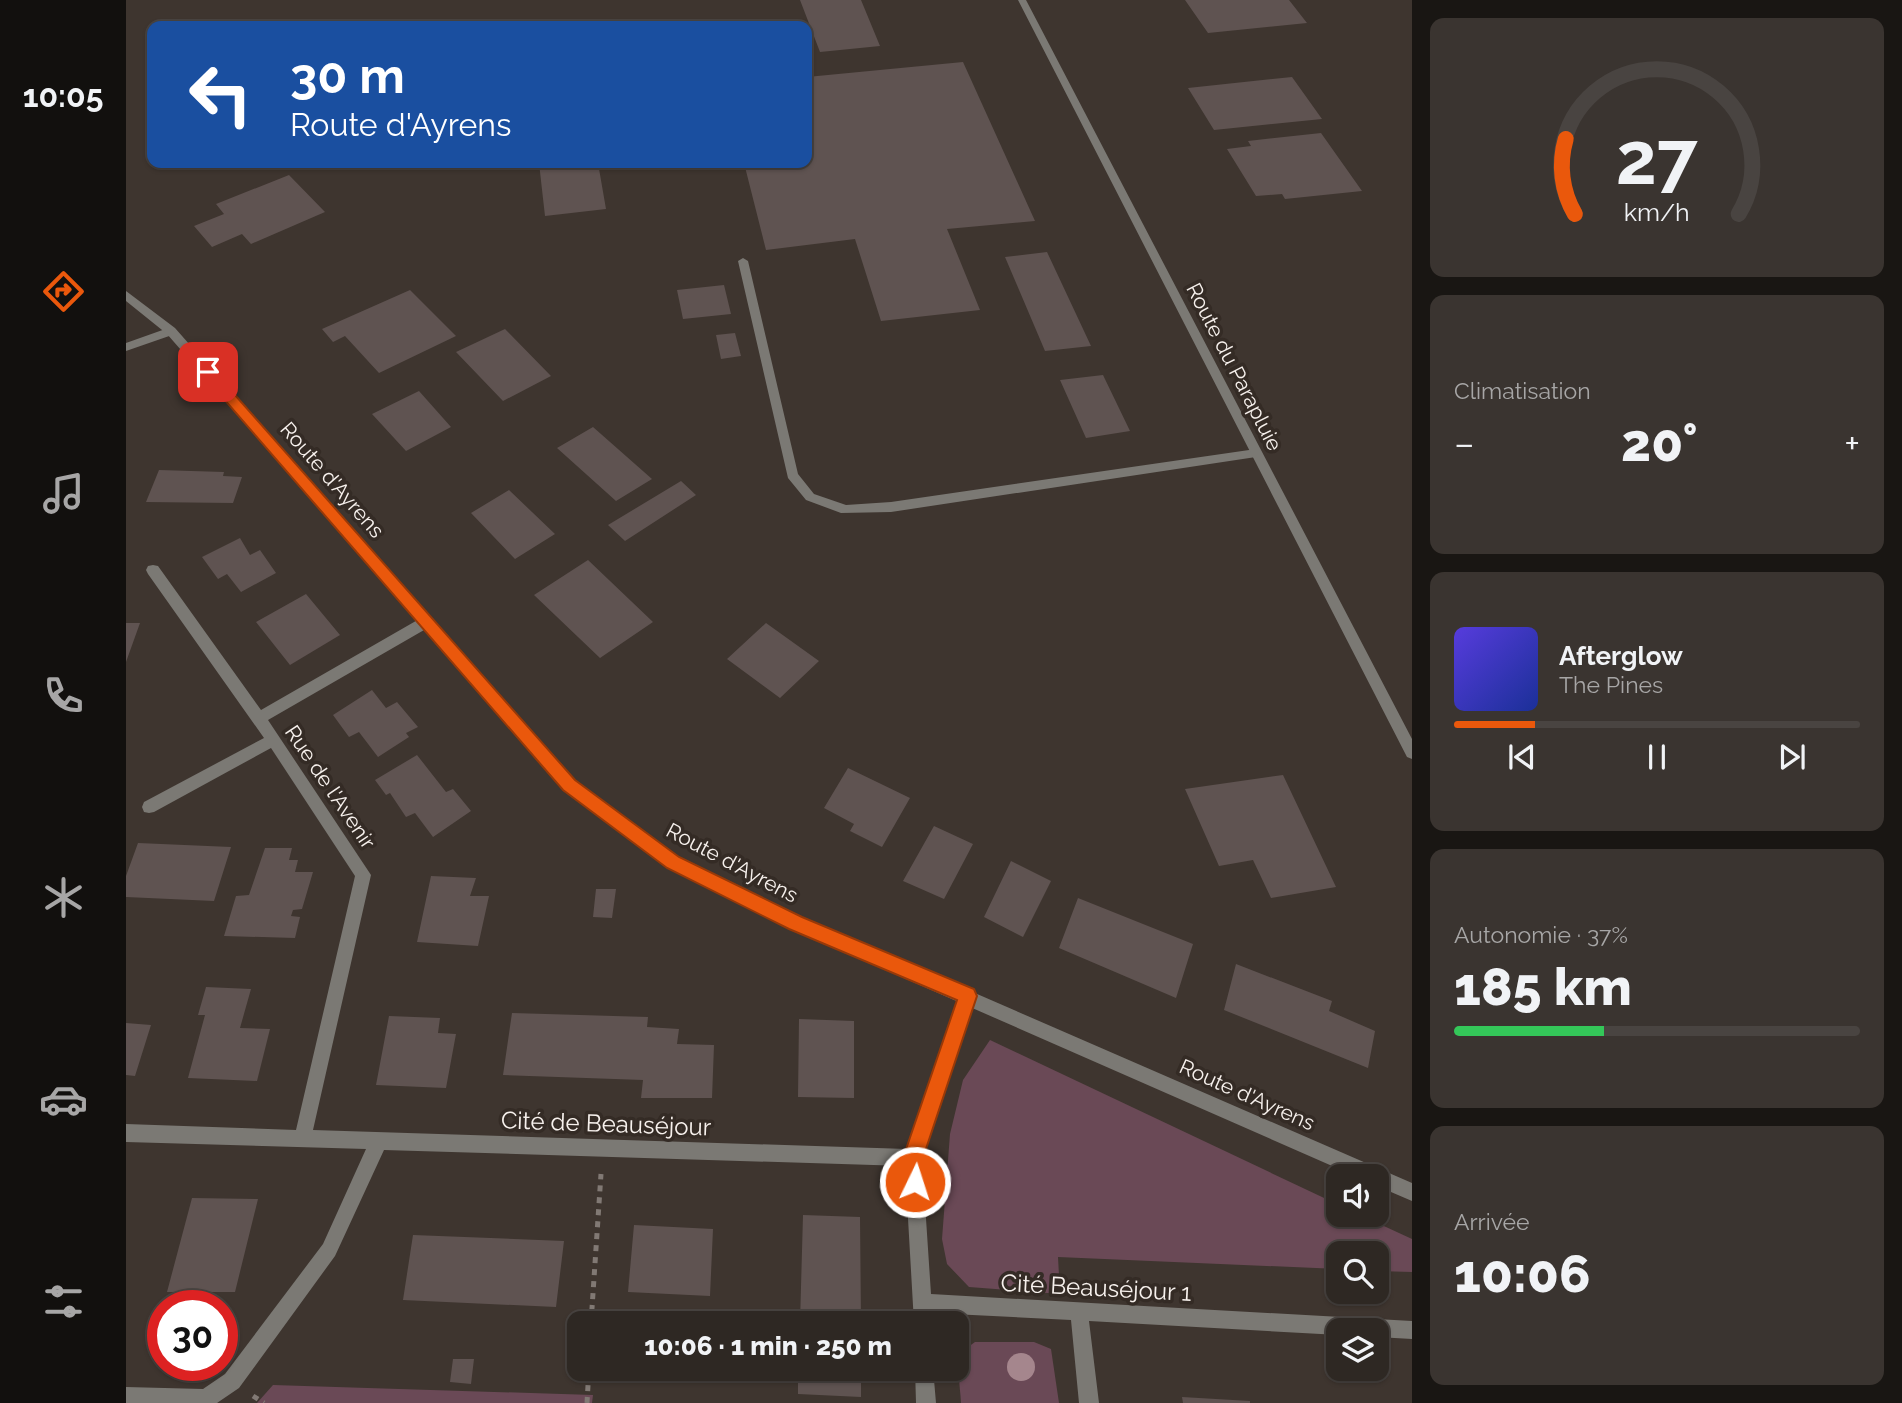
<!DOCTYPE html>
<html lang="fr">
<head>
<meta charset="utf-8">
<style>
  body { margin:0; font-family:Raleway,sans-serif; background:#3a3430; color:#f1f3f6; height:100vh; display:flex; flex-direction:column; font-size:26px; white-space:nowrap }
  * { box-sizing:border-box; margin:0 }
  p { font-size:23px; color:#a7a6a6 }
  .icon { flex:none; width:38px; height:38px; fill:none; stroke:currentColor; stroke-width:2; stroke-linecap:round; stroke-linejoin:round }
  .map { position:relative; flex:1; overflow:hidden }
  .drawer { display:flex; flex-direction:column; gap:18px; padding:18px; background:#191613; width:490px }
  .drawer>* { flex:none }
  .hud { position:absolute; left:21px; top:21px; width:665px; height:147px; border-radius:14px; box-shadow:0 2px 5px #0004,0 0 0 2px #494441; background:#1a4fa0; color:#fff; overflow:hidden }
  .tools { position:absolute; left:1200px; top:1164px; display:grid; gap:14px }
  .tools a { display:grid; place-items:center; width:63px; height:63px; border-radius:14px; background:#2e2823; box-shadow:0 2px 5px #0004,0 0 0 2px #494441; font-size:35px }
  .speed { position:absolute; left:21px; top:1290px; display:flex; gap:14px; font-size:35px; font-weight:700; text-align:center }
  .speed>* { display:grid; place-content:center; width:91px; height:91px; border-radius:50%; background:#2e2823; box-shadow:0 2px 5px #0004,0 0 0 2px #494441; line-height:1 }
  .speed .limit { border:10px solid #d22; background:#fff; color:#111 }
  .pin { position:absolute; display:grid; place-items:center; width:60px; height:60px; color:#fff; margin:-30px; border-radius:14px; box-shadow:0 4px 10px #0006 }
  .me { position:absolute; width:77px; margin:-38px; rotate:4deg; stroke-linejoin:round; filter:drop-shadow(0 0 5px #0008) }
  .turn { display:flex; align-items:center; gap:24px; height:147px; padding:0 28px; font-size:32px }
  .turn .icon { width:91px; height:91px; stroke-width:2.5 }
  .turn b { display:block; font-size:49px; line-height:60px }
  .big { font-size:52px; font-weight:800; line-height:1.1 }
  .drawer .card { flex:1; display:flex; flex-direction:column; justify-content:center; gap:10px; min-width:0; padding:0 24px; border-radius:14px; background:#3a3430 }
  .drawer .dial { align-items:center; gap:0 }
  .dial svg { height:182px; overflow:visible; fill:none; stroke:#494441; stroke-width:7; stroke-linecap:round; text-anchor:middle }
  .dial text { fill:#f1f3f6; stroke:none }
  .song { display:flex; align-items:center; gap:21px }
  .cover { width:84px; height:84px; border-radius:10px; background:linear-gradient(135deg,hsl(250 70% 55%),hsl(230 70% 35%)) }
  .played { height:7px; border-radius:4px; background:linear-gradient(90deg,#ea580c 20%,#494441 20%) }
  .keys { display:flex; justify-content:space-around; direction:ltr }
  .heat { display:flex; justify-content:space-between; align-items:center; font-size:38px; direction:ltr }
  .charge { height:10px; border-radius:5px; background:linear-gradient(90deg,#34c759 37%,#494441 0) }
  .trip { position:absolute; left:441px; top:1311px; width:402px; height:70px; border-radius:14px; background:#2e2823; box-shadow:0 2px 5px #0004,0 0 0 2px #494441; font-weight:800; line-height:70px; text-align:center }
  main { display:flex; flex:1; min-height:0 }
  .dock { display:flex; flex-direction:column; width:126px; justify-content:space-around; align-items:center; background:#12100e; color:#a7a6a6 }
  .dock .icon { width:49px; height:49px }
  .dock .on { color:#ea580c }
  .dock b { font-size:32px; color:#f1f3f6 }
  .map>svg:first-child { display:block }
</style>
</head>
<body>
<main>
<nav class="dock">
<b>10:05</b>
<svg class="icon on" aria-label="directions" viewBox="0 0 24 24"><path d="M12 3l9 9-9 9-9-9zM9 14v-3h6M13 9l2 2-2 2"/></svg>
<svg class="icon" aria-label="music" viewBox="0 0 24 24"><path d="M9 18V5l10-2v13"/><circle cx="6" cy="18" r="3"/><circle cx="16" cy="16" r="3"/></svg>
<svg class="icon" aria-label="phone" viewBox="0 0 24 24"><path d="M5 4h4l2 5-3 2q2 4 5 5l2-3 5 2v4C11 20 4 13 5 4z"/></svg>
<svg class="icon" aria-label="climate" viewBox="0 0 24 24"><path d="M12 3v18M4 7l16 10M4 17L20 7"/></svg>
<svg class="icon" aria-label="car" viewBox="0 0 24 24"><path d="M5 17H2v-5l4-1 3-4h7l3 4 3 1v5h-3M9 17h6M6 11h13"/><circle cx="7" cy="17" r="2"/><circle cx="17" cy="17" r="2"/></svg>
<svg class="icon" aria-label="filters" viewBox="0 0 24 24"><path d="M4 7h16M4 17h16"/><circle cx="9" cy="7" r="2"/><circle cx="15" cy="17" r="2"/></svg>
</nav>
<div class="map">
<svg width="1286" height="1403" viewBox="0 0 1286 1403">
  <rect width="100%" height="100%" fill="#3e352f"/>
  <path fill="#6a4956" d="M864,1040L1213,1205V1214L1234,1215L1286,1239V1272L1251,1271V1253H1213V1269L932,1257L934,1294L843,1287L821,1264L816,1239L824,1134L837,1080Z
    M849,1342H908L925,1349L933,1403H835C834,1379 826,1356 849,1342Z
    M147,1385L467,1395L466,1403H131Z"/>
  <path fill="#5f5351" d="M674,0H735L754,46L694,52Z
    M1059,0H1163L1181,23L1082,33Z
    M837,62L909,221L821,229L854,310L755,321L729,239L640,250L618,163H681V102L686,101L681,77Z
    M1166,77L1196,119L1088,130L1062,88Z
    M1195,133L1236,191L1159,199L1156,194L1130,196L1101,149L1125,146L1122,141Z
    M413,163H472L480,209L419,216Z
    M163,175L199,212L125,244L116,234L86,247L68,226L98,214L90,204Z
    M921,252L965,346L919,351L879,257Z
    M598,285L605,314L557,319L551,290Z
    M284,290L330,336L253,373L219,336L207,342L196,329Z
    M379,329L425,376L377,401L330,352Z
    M609,333L615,356L595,359L590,335Z
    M977,375L1004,431L960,438L934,380Z
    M293,391L325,427L280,451L246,414Z
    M467,427L526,479L490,501L431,448Z
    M33,470L98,472L97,476L116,477L107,503L20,502Z
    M555,481L570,495L499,541L482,525Z
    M383,490L429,534L389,559L345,513Z
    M114,538L124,555L134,550L150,573L115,592L101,574L92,579L76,557Z
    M462,560L527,622L474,658L408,595Z
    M180,594L214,635L164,665L130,622Z
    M0,623H14L0,662Z
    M640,623L693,661L654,698L601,659Z
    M246,690L260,708L271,702L292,727L280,733L283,737L252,757L233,732L223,737L207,715Z
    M291,755L320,792L327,789L345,811L307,837L289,813L280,817L264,793L260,795L249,780Z
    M722,768L784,798L756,847L724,831L728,824L698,808Z
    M1157,775L1210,887L1145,898L1127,860L1093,866L1059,789Z
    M808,826L847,844L818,899L777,881Z
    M12,843L105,847L88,901L0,897V876Z
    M139,848H166L163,860H172L169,872H187L176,909L167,910L165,916L174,917L169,938L98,936L110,896L123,895Z
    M885,861L925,881L897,937L858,917Z
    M305,876L350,878L344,896H363L352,946L291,942Z
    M470,889H490L486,918L467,917Z
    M952,898L1067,944L1050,998L933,948Z
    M1110,964L1206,1001L1203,1011L1249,1031L1242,1068L1098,1010Z
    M80,987L125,989L114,1028L144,1029L131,1081L62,1078L79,1015H72Z
    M386,1013L522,1017L521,1027L553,1029L551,1044L588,1045L586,1098H515L517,1080L377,1075Z
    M263,1016L314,1018L312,1033L330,1034L320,1088L250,1085Z
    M673,1019L728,1021V1098L672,1097Z
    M0,1023L25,1025L9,1076L0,1075Z
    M66,1198L132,1199L109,1292H41Z
    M677,1215L734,1217L735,1323H674Z
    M508,1225L587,1229L584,1296L502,1292Z
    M287,1235L438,1241L430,1307L277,1300Z
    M327,1359H348L345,1384L324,1382Z
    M672,1368H735V1397L672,1394Z
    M1056,1397L1124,1401V1403H1057Z"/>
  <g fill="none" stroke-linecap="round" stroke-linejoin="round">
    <path stroke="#817974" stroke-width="5" stroke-dasharray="6 6" stroke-linecap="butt" d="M465,1323L475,1174
      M127,1396L138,1403
      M461,1403L463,1368"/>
    <path fill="#7b7974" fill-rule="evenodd" d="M617,258L622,261L672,474L688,494L720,505L765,502L1130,449L1136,453L1130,457L765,512L715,513L680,500L662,478L612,261Z"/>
    <path fill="#7b7974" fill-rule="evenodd" d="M45,327L51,331L49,334L0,351V343Z
      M27,565L32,566L135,710L295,618H305L307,622L305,626L142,720L245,875L187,1130L781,1149L834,996L836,991L842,988L848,991L850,996L796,1158L805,1294L1286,1321V1339L1251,1337V1330H1213V1335L963,1321L973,1403H953L945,1320L806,1313V1323H788L779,1166L258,1150L209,1256L113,1388L91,1403H0V1387L77,1389L99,1374L197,1244L240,1149L0,1142V1124L170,1130L229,876L145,748L28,812L23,813L18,812L16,807L18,802L138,738L22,574L20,570L22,566Z
      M789,1368H807L810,1403H790Z"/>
    <path fill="#7b7974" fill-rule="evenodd" d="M892,0H900L1286,739V759L1281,757Z
      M0,291L49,328L448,781L552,857L676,918L1286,1183V1201L1251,1186V1176H1229L664,928L542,867L438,789L41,334L0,301Z"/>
  </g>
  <circle fill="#a5868d" cx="895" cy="1367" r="14"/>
  <path fill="#ea580c" stroke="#983908" stroke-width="2" d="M82,368L86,369L449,780L553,857L676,917L848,989L851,996L797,1158L798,1182L796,1189L789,1192L782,1189L777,1158L831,1000L663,929L541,868L437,790L77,375V369Z"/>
  <g text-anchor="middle" stroke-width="7" stroke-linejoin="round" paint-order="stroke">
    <g font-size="21" fill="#f7f1ed" stroke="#342b25">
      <text transform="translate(1108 367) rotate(63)" y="7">Route du Parapluie</text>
      <text transform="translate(206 480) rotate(49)" y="7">Route d'Ayrens</text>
      <text transform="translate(204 787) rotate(56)" y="7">Rue de l'Avenir</text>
      <text transform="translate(606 863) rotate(28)" y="7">Route d'Ayrens</text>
      <text transform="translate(1121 1095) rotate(24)" y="7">Route d'Ayrens</text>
    </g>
    <g font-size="24" fill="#f7f1ed" stroke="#342b25">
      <text transform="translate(480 1124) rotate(2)" y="8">Cité de Beauséjour</text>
      <text transform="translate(970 1288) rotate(3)" y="8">Cité Beauséjour 1</text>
    </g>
  </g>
</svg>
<div class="tools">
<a><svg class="icon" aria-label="sound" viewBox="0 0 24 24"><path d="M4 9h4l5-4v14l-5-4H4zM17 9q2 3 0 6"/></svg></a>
<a><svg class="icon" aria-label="search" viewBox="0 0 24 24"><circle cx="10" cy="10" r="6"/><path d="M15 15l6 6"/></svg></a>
<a><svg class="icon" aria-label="layers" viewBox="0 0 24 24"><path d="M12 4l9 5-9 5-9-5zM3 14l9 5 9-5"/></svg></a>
</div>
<div class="speed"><div class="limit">30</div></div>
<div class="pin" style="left:82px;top:372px;background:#d93025"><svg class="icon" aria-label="arrive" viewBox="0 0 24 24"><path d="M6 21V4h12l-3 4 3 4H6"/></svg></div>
<svg class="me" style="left:789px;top:1182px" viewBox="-20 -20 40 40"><circle r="17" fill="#ea580c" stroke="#fff" stroke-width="3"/><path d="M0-11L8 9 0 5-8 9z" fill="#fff"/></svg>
<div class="trip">10:06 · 1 min · 250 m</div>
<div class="hud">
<div class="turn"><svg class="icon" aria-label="left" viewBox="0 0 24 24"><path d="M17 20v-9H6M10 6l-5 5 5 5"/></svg><div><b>30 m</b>Route d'Ayrens</div></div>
</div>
</div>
<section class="drawer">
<div class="card dial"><svg viewBox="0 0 100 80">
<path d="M14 69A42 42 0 1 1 86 69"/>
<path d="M14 69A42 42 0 0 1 10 36" stroke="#ea580c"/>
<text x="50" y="56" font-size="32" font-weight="700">27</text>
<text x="50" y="72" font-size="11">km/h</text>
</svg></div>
<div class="card"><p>Climatisation</p>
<div class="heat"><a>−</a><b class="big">20°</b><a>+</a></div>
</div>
<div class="card">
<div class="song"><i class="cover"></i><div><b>Afterglow</b><p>The Pines</p></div></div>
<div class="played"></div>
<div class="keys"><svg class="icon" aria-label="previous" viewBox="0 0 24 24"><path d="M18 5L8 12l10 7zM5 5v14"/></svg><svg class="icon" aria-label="pause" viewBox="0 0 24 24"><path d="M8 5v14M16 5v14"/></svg><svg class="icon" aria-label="next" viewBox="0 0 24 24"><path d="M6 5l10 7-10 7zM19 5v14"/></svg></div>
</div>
<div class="card"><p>Autonomie · 37%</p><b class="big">185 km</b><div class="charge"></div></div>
<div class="card"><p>Arrivée</p><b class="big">10:06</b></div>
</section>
</main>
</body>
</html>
